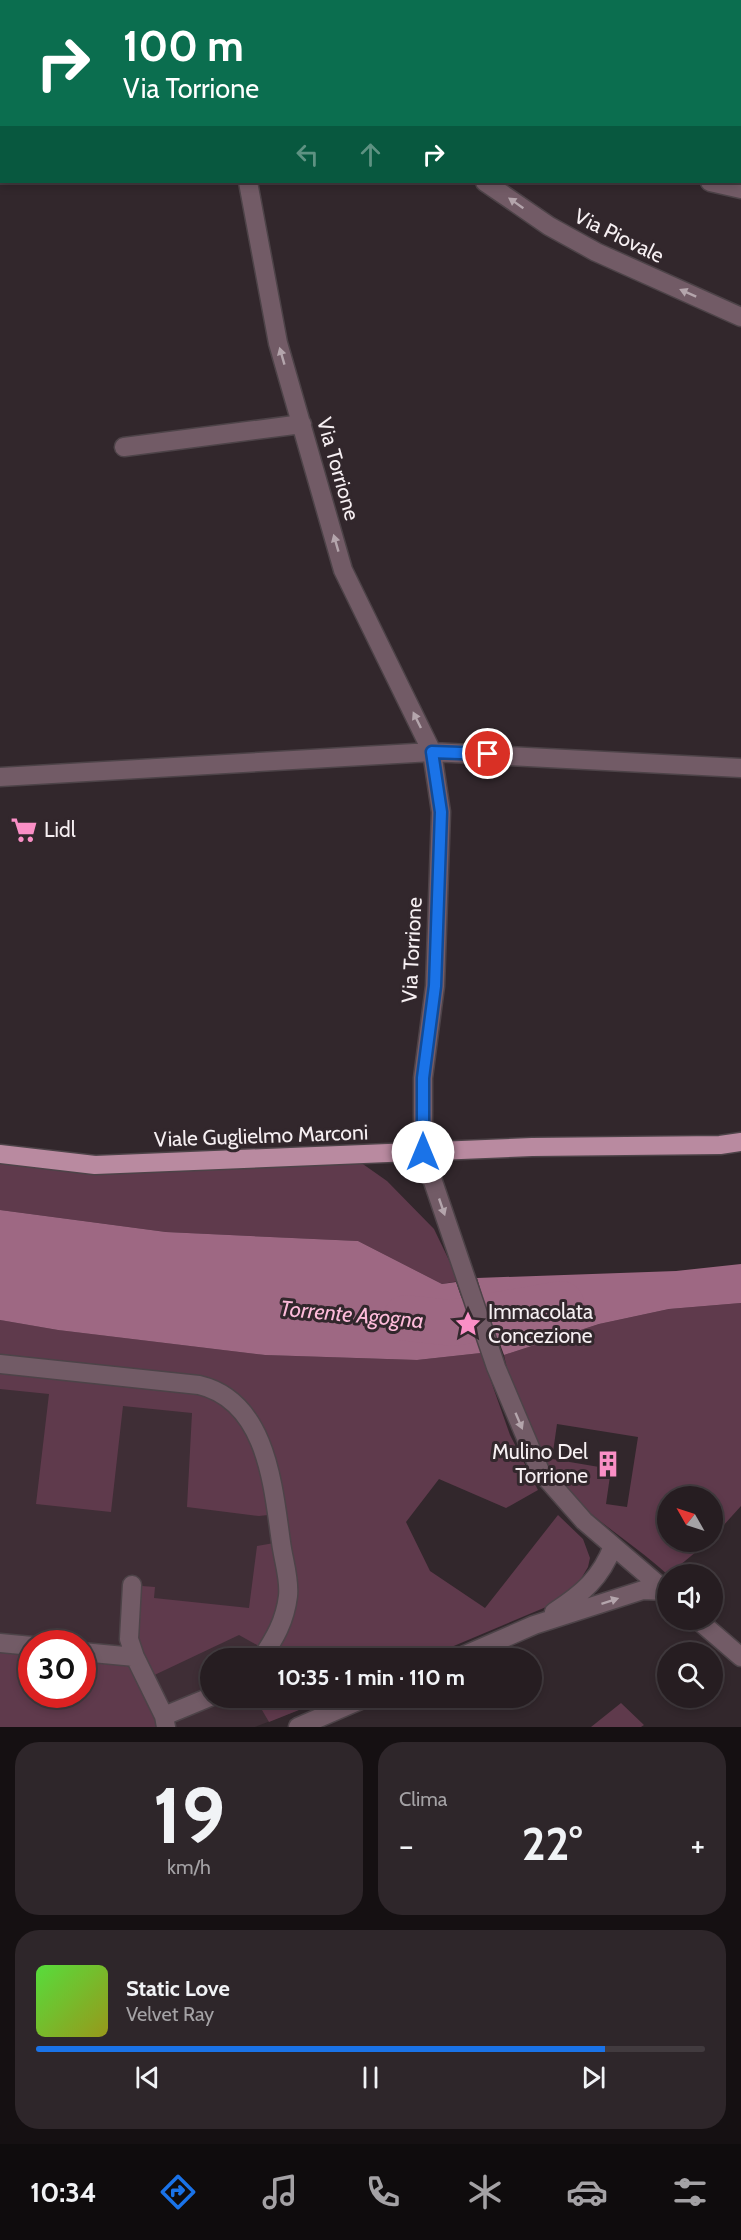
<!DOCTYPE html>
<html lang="it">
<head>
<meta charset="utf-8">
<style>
  body { margin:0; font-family:Cabin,sans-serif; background:#2e262a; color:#f1f3f6; height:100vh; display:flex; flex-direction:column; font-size:22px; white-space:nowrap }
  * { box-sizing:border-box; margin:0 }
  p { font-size:20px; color:#a4a2a5 }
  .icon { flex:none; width:33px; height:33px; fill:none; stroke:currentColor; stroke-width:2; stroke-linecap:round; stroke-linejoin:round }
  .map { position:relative; height:1727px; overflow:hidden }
  .drawer { display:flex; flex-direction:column; gap:15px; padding:15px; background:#151012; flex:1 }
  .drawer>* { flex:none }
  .hud { position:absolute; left:0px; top:0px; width:741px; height:183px; box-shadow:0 3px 9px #0003,0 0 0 2px #423b3f; background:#0b6e4f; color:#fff; overflow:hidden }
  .needle { width:39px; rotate:309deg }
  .controls { position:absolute; left:657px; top:1486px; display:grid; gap:12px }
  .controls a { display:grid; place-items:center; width:66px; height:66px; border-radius:50%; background:#261d21; box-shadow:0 3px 9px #0003,0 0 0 2px #423b3f; font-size:30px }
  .speed { position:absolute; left:18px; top:1630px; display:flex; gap:12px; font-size:30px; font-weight:700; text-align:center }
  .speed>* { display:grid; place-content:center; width:78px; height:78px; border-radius:50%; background:#261d21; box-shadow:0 3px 9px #0003,0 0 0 2px #423b3f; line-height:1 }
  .speed .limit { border:9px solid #d22; background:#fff; color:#111 }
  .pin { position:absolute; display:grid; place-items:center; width:51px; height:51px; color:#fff; margin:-26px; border:3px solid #fff; border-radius:50%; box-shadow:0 2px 6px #0007 }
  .me { position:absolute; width:66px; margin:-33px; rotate:0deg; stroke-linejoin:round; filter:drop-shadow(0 0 4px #0008) }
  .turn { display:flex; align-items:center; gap:21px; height:126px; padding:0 24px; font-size:27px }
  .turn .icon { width:78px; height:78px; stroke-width:2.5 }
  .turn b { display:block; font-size:42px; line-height:51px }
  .lanes { display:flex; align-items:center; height:57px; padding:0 24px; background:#0003; justify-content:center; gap:30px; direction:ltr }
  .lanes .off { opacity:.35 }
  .big { font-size:45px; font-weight:700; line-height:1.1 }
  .drawer .widget { flex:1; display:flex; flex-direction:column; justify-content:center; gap:9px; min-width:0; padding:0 21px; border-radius:24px; background:#2e262a }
  .drawer .dial { align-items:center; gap:0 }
  .dial b { font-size:78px; line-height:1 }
  .song { display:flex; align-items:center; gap:18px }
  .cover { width:72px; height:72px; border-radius:9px; background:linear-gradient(135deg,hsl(110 70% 55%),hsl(60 70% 35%)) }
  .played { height:6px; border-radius:3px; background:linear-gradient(90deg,#1a73e8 85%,#423b3f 85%) }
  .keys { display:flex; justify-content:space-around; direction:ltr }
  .heat { display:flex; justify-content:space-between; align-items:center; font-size:33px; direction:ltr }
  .drawer .tiles { flex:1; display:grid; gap:15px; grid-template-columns:1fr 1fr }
  .widget:last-child { grid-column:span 2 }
  .trip { position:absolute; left:200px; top:1648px; width:342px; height:60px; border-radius:30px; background:#261d21; box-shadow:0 3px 9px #0003,0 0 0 2px #423b3f; font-weight:700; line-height:60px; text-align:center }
  .tabs { display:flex; height:96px; justify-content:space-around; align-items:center; background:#0f0c0d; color:#a4a2a5 }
  .tabs .icon { width:42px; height:42px }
  .tabs .current { color:#1a73e8 }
  .tabs b { font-size:27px; color:#f1f3f6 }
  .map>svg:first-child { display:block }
</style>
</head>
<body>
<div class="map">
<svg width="741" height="1727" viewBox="0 0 741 1727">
  <rect width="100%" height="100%" fill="#32272c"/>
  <path fill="#3f2e36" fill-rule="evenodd" d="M0,1320L58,1330L265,1355L344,1358L423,1659H210V1698H329L255,1727H0ZM32,1644H82V1695H32Z"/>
  <path fill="#5f3a4c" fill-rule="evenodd" d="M0,1154L95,1165L350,1155L387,1181L434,1229L459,1281L442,1284L358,1241L166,1232L0,1210Z
    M741,1303V1506L713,1537L712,1497H668V1542H708L668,1575C632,1542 586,1516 555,1479C535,1455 510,1386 504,1355L599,1324L669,1309ZM557,1424L638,1437L627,1507L606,1504L611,1469L552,1459Z
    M0,1320L58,1330L265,1355L417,1360L481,1353L510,1435L538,1490L506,1508L439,1479L406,1522L430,1571L485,1608L558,1515L583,1539L590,1558L588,1567L578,1584L558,1602L423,1659H261L266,1650L239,1635L146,1679L166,1727H0V1643L31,1646L32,1695H82L83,1652L135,1657L142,1586L155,1587L154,1598L249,1608L257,1546L280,1542L277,1514L259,1516L187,1507L192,1413L123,1406L111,1512L36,1504L49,1394L0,1389Z
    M255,1698H329L269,1722Z
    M621,1703L644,1725L641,1727H591Z"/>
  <path fill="#9e6883" d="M0,1210L166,1232L358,1241L442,1284L456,1282L481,1353L417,1360L265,1355L58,1330L0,1320Z
    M741,1264V1303L669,1309L599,1324L504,1355L493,1325L501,1320L498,1311L486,1309L477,1278L676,1271Z"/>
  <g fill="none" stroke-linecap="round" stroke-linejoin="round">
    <path stroke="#9e6883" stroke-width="46" d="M406,1318L452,1323L561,1304"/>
    <g stroke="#4d4348" stroke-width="21">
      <path id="minor" d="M229,0V2
        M41,2L42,0
        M323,2V0
        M0,156L2,151
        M248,182L278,343L343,570L432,752L441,812L435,986L423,1078V1152L496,1367L540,1471L584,1521L668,1593
        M485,182L549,226L596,252L741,317
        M710,182L741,189
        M124,447L302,424
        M0,777L432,752L741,768
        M0,1364L199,1385C267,1401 273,1486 281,1542C283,1559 290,1579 288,1596C285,1621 275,1638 261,1659
        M132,1585L129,1639L135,1657
        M554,1612C582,1594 601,1578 613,1546
        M698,1620L741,1657
        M0,1643L32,1646
        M82,1652L135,1657L164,1716L166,1727
        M456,1659L534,1625L643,1590L665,1591
        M164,1716L210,1697
        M298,1727L365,1698"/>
    </g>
    <g stroke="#4d4348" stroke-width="21">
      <path id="major" d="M0,1154L95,1165L532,1147L720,1145L741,1142"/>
    </g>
    <use href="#minor" stroke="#725b66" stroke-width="18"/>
    <use href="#major" stroke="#b98aa0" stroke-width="18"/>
  </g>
  <defs><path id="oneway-solid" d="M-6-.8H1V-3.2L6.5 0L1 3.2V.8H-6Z" transform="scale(1.5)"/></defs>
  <g fill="#b4a5ac">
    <use href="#oneway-solid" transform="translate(516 203) rotate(-145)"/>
    <use href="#oneway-solid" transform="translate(688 293) rotate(-156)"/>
    <use href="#oneway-solid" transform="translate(282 356) rotate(-106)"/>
    <use href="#oneway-solid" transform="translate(336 543) rotate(-106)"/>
    <use href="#oneway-solid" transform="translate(417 720) rotate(-116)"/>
    <use href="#oneway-solid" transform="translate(442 1207) rotate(71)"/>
    <use href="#oneway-solid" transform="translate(519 1421) rotate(67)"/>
    <use href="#oneway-solid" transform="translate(610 1601) rotate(-18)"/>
  </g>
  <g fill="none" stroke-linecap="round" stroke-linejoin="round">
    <g stroke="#114b97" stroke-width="15">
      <path id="route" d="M423,1152V1078L435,986L441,812L432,752L488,754"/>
    </g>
    <use href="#route" stroke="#1a73e8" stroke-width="10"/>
  </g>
  <defs>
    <g id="supermarket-bare" transform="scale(2.07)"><path d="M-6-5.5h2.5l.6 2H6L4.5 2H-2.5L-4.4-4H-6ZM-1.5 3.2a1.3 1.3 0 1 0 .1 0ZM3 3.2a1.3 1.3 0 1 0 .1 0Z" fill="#fa8fc6" stroke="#32272c" stroke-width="2.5" paint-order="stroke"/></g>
    <g id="sight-bare" transform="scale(2.07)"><path d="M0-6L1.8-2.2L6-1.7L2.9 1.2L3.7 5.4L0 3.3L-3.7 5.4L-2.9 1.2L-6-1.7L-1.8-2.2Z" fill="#fa8fc6" stroke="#32272c" stroke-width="2.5" paint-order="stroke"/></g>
    <g id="building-bare" transform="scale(2.07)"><path d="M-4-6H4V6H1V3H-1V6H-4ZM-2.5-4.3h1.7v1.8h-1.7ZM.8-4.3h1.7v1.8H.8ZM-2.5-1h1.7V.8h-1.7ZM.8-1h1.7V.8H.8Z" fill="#fa8fc6" stroke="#32272c" stroke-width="2.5" paint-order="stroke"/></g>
  </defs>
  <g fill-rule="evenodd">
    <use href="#supermarket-bare" x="24" y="830"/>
    <use href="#sight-bare" x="468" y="1324"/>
    <use href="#building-bare" x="608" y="1464"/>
  </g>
  <g text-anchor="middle" stroke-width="6" stroke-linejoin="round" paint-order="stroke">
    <g font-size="21" fill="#f6eff2" stroke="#32272c">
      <text transform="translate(619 236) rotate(26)" y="7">Via Piovale</text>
      <text transform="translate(338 469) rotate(74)" y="7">Via Torrione</text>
      <text transform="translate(412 950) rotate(-87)" y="7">Via Torrione</text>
      <text transform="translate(261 1136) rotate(-2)" y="7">Viale Guglielmo Marconi</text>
    </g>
    <g font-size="21" fill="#f6eff2" stroke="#32272c" text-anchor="start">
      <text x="44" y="837">Lidl</text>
      <text x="488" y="1319">Immacolata<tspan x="488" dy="24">Concezione</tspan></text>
      <text x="588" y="1459" text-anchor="end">Mulino Del<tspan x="588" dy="24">Torrione</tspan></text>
    </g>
    <g font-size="22" font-style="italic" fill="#fdbbda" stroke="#32272c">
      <text transform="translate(352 1314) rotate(5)" y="8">Torrente Agogna</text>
    </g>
  </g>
</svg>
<div class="controls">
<a><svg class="needle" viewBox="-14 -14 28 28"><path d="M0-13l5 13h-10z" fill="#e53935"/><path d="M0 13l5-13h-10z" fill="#a4a2a5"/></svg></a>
<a><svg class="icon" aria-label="sound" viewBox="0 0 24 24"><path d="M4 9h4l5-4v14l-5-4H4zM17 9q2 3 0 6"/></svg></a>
<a><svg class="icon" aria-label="search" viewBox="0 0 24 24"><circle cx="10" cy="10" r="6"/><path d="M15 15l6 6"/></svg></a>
</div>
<div class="speed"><div class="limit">30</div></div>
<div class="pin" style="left:488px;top:754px;background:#d93025"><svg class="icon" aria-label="arrive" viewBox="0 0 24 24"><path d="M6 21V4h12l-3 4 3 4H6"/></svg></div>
<svg class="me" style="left:423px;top:1152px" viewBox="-20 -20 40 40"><circle r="19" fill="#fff"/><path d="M0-13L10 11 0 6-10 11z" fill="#1a73e8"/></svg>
<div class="trip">10:35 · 1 min · 110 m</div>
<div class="hud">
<div class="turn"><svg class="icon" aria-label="right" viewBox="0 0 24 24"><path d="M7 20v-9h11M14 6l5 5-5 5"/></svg><div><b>100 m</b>Via Torrione</div></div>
<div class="lanes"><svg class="icon off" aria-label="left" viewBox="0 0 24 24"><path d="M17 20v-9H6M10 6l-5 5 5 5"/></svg><svg class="icon off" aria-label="ahead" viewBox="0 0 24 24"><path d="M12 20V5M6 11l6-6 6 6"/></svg><svg class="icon" aria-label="right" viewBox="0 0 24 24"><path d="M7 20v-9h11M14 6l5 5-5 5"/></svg></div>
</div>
</div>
<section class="drawer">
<div class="tiles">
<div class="widget dial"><b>19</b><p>km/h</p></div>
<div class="widget"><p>Clima</p>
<div class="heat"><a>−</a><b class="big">22°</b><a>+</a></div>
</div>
<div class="widget">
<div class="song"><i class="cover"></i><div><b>Static Love</b><p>Velvet Ray</p></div></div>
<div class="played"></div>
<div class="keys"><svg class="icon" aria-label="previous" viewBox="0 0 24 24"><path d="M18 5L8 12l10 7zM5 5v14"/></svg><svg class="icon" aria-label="pause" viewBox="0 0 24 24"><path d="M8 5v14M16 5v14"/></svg><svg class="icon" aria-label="next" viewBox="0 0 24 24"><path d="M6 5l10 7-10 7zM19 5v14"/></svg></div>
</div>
</div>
</section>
<nav class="tabs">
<b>10:34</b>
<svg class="icon current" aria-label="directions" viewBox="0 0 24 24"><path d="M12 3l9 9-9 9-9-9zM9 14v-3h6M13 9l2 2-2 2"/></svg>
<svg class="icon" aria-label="music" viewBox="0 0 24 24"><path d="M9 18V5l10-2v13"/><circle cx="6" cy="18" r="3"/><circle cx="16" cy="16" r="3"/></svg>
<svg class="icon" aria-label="phone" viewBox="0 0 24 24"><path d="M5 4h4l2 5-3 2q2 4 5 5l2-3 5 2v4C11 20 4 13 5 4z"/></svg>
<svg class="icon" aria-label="climate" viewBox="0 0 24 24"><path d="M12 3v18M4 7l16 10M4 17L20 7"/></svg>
<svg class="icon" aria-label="car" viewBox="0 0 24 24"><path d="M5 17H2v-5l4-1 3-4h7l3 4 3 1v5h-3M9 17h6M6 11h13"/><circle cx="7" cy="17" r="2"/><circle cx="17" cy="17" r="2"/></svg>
<svg class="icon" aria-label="filters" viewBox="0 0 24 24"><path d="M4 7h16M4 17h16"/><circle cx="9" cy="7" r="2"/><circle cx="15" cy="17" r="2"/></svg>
</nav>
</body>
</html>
